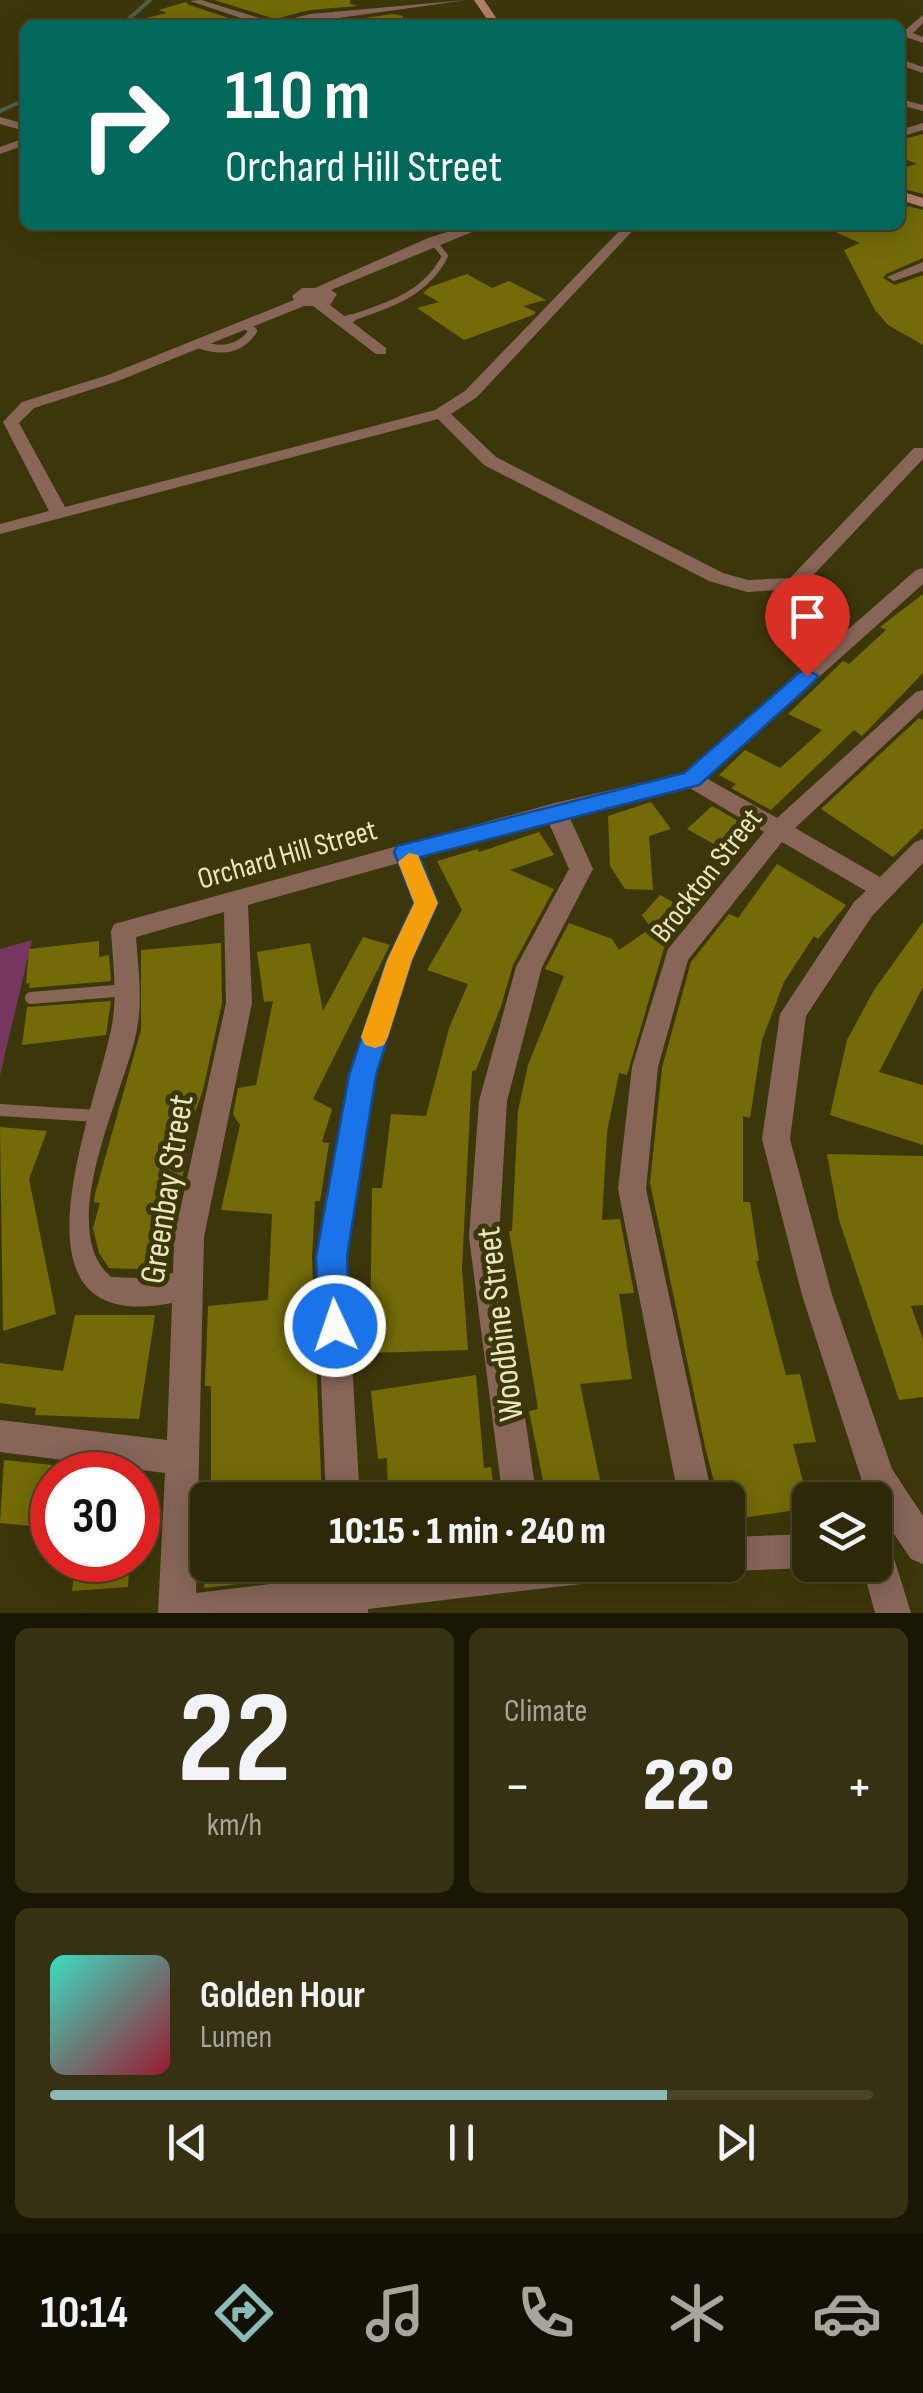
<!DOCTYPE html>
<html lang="en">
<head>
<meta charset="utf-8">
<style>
  body { margin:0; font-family:"Sofia Sans Condensed",sans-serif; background:#353112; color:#f1f3f6; height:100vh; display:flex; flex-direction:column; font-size:38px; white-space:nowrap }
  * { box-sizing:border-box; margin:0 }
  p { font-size:32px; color:#a7a69c }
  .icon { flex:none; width:55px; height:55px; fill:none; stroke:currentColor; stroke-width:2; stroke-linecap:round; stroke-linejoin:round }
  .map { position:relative; height:1613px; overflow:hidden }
  .details { display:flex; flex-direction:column; gap:15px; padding:15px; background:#191704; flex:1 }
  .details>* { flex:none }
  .top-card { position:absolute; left:20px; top:20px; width:885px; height:210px; border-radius:15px; box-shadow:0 5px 25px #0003,0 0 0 2px #484529; background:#00695c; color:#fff; overflow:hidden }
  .tools { position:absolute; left:792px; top:1482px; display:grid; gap:20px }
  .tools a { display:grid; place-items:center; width:100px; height:100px; border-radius:15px; background:#2d2908; box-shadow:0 5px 25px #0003,0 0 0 2px #484529; font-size:50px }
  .speed { position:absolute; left:30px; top:1452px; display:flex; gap:20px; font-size:50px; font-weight:700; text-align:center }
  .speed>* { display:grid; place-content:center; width:130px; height:130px; border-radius:50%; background:#2d2908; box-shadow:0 5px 25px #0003,0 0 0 2px #484529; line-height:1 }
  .speed .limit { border:15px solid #d22; background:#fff; color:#111 }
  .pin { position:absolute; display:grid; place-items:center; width:85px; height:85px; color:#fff; margin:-102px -42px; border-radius:50% 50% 50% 0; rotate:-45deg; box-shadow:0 0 10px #0007 }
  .pin .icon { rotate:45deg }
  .me { position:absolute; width:110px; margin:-55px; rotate:357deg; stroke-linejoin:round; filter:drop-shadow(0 0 8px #0008) }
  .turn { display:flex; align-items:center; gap:35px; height:210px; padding:0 40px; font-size:45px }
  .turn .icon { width:130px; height:130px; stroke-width:2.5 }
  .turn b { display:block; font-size:70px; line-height:85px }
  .big { font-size:75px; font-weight:800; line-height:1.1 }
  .details .card { flex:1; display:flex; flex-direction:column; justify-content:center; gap:15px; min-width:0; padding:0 35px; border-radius:15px; background:#353112 }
  .details .dial { align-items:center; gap:0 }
  .dial b { font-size:130px; line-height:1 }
  .song { display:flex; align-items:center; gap:30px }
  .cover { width:120px; height:120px; border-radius:15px; background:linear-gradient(135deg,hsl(170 70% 55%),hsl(350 70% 35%)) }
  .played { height:10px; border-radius:5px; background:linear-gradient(90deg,#8bbbb9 75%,#484529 75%) }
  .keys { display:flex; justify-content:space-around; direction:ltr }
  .heat { display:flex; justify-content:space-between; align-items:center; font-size:55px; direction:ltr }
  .details .tiles { flex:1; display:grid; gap:15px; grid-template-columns:1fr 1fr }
  .card:last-child { grid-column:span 2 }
  .trip { position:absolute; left:190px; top:1482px; width:555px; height:100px; border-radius:15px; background:#2d2908; box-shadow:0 5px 25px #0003,0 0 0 2px #484529; font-weight:800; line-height:100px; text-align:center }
  .dock { display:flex; height:160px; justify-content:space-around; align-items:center; background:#121003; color:#a7a69c }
  .dock .icon { width:70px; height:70px }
  .dock .current { color:#8bbbb9 }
  .dock b { font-size:45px; color:#f1f3f6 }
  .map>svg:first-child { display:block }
</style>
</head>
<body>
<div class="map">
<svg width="923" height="1613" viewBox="0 0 923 1613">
  <rect width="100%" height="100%" fill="#3c370a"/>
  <path fill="#773660" d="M32,940L0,1075V949Z"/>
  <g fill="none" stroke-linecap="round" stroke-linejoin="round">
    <path stroke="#4c604c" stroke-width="4" d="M122,25L150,0
      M0,111L25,100"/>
  </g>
  <path fill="#746b08" d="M214,0H350V4L358,6L310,10L275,19Z
    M186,2L189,5L250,25H147L146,18L167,13L159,10Z
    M393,14L403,16L402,25H316Z
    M923,134V194L900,188V169L917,164L900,157V140Z
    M900,204L923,210V258L886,274L883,278L895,285L923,275V345L888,325L875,310L844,250L860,243L820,225H900Z
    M467,274L492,288L509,281L546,300L523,306L536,312L533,315L464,340L417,308L439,302L423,293L430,287Z
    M923,594V673L862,736L854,730L771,810L731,788L736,784L719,775L745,750L780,768L799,751L822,730L788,714L843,661L849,664L886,630L880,627Z
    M919,718L923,720V828L893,857L821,809Z
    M651,802L671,829L649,836L653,890L625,889L610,866L608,816Z
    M712,806L752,829L728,852L687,829Z
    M539,832L554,855L510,870L554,889L513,965L501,1006L476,1070L472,1071L462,1268L468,1350L370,1353L372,1188H382L391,1114L426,1116L449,1028L468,984L427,970L462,910L437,861L478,849L479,852Z
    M777,864L846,905L818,939L814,936L784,982L762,1040L750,1118L743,1116V1202H750L759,1261H756L786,1375L800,1374L816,1442L793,1444L810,1508L728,1520V1500H719L706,1451L650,1183L662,1068L691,962L729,914L738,918Z
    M660,895L693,913L664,948L627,1075L619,1073L607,1132L602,1220L620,1219L634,1293L619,1294L632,1379L580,1384L604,1500H547L529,1411L538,1409L509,1231H512L518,1111L528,1065L564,976L545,969L569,923L612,939L619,950L651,928L642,915Z
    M923,922V987L879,1072L923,1085V1145L830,1115L847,1040L874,990Z
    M363,937L390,945L313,1099L332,1109L322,1142L329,1143L320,1201H315L312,1257L322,1500H211V1386H205L208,1306L268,1300L272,1214L221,1210L240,1125L233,1114L238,1088L256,1085L273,1001L264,1002L257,952L310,943L323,1011Z
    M99,941V957L109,955L111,981L29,988L30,983L26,984L29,949Z
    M221,943L222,1003L203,1090L183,1146H189L162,1270L109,1268L99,1253L93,1228L100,1203L94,1202L95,1194L141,1030V950Z
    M111,1001L106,1035L22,1045L27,1007Z
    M0,1127L47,1131L29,1179L56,1314L3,1331Z
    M827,1154L923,1156V1305L911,1306L923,1339V1397L899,1400L839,1220Z
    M75,1315H155L139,1419L35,1415L36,1408L0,1403V1363L63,1371Z
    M476,1375L484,1468L491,1467L495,1500H388L387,1458L378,1459L371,1391Z
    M4,1460L52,1465V1528L0,1523Z
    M76,1560H130L128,1587L72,1591Z
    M206,1565H325L326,1574L204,1588Z"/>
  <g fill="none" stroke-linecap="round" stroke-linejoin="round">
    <path stroke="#876658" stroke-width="6" d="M345,320C384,307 425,296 445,256L433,241"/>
    <path stroke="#876658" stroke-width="8" d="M343,321L352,318
      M198,344C220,352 239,351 253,331L246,325"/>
    <path stroke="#876658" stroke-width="12" d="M31,998L127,990
      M0,1110L97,1116"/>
    <path fill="#876658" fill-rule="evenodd" d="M201,0L275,23L310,14L467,0L289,25H262L190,1Z
      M923,15V23L913,33L923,37V43L903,36V32Z
      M900,59L923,67V73L900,65Z
      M900,99L923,105V111L900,105Z
      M0,117L25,124V131L0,124Z
      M923,123V130L900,137V130Z
      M25,138V145L0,154V147Z
      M470,225H489L331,290L337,294L330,305L386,348V354H376L313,306H304L118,381L34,408L19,423L65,507L435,410L465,391L625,225H638L477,397L451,414L496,457L723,573L748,580L790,578L914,448H923V459L802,587L795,589L747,592L709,581L484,465L438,419L0,534V524L49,511L3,422L22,402L108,375L294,300L292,296L302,288H315L428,238Z
      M923,262V271L894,281L887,277Z
      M923,568V584L706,778L777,818L916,692L923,690V709L795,828L880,877L915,842L923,839V863L872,916L806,1016L790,1139L832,1295L892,1469L923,1516V1564L911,1559L892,1531L889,1542L911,1613H875L862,1565H875V1500H860L861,1478L802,1295L762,1139L780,1014L854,902L866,891L782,842L688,960L658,1067L646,1189L713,1500H679L618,1189L632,1067L668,949L764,832L688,787L569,816L593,869L542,967L507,1101L499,1237L537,1500H503L469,1237L479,1101L516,967L569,869L548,821L420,857L438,903L413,960L376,1075L346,1257L360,1500H326L316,1257L350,1075L387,960L414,903L399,863L248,905L252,1003L204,1237L196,1593L330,1577L329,1565H365V1573L438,1565H608L602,1577L590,1583L368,1609V1613H158L165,1473L0,1452V1420L167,1440L172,1303C0,1337 92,1120 111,1030C118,998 113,964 111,931L114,924L555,803L684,773L916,570ZM224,912L226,1003L174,1237L173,1273L140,1278L111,1277C53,1228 126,1090 137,1029C143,999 138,967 136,937Z
      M810,1534V1565H818L810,1568L728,1571L715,1565H728V1537Z"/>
    <path fill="#b47f6a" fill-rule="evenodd" d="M474,0H484L501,25H491Z
      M900,191L923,198V207L900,200Z"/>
  </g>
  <path fill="#1a73e8" stroke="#114b97" stroke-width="2.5" d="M807,670L818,676L815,681L699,785L420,857L438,903L412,960L376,1075L347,1257L350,1326L346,1338L335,1342L324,1338L319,1326L316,1257L349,1075L387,960L414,903L394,852L397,846L684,773L800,672Z"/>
  <path fill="#f59e0b" d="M409,853L418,855L438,903L412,960L388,1037L384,1045L375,1048L365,1045L361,1037L387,960L414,903L398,862Z"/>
  <g text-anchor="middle" stroke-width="10" stroke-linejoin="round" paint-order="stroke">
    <g font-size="30" fill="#eae7bf" stroke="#3c370a">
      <text transform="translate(287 854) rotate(-16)" y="10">Orchard Hill Street</text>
      <text transform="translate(706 875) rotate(-52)" y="10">Brockton Street</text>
    </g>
    <g font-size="35" fill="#eae7bf" stroke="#3c370a">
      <text transform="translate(166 1189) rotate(-81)" y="12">Greenbay Street</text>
      <text transform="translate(499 1324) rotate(-97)" y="12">Woodbine Street</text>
    </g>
  </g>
</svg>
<div class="tools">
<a><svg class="icon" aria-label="layers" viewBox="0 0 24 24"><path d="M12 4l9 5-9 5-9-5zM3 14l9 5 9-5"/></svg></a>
</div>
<div class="speed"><div class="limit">30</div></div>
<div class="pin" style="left:807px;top:676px;background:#d93025"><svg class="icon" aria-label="arrive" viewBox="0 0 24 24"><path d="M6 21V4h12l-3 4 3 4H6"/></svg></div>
<svg class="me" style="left:335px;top:1326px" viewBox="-20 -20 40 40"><circle r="17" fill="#1a73e8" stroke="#fff" stroke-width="3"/><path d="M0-11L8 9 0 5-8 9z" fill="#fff"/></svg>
<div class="trip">10:15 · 1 min · 240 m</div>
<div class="top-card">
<div class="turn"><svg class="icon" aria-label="right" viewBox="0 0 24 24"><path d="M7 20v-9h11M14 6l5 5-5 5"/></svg><div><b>110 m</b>Orchard Hill Street</div></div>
</div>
</div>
<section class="details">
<div class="tiles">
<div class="card dial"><b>22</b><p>km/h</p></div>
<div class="card"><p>Climate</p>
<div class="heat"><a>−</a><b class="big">22°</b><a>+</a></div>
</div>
<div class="card">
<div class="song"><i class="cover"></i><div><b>Golden Hour</b><p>Lumen</p></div></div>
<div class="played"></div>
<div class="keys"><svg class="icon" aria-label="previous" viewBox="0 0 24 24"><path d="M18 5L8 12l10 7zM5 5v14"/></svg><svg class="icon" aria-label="pause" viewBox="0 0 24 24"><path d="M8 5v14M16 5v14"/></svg><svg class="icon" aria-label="next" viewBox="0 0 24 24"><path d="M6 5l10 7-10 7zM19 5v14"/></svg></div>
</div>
</div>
</section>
<nav class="dock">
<b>10:14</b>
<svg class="icon current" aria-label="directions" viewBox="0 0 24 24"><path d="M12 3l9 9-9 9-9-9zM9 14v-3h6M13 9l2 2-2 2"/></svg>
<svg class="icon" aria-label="music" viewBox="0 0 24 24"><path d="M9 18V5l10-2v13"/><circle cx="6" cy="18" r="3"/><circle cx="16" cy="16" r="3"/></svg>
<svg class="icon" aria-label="phone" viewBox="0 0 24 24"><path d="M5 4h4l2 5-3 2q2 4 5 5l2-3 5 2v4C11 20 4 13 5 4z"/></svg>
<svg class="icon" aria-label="climate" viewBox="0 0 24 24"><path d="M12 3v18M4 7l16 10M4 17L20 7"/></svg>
<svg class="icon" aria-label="car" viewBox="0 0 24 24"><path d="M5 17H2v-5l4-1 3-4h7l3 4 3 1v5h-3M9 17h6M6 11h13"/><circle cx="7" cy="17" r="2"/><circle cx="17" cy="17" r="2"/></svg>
</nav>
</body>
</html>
